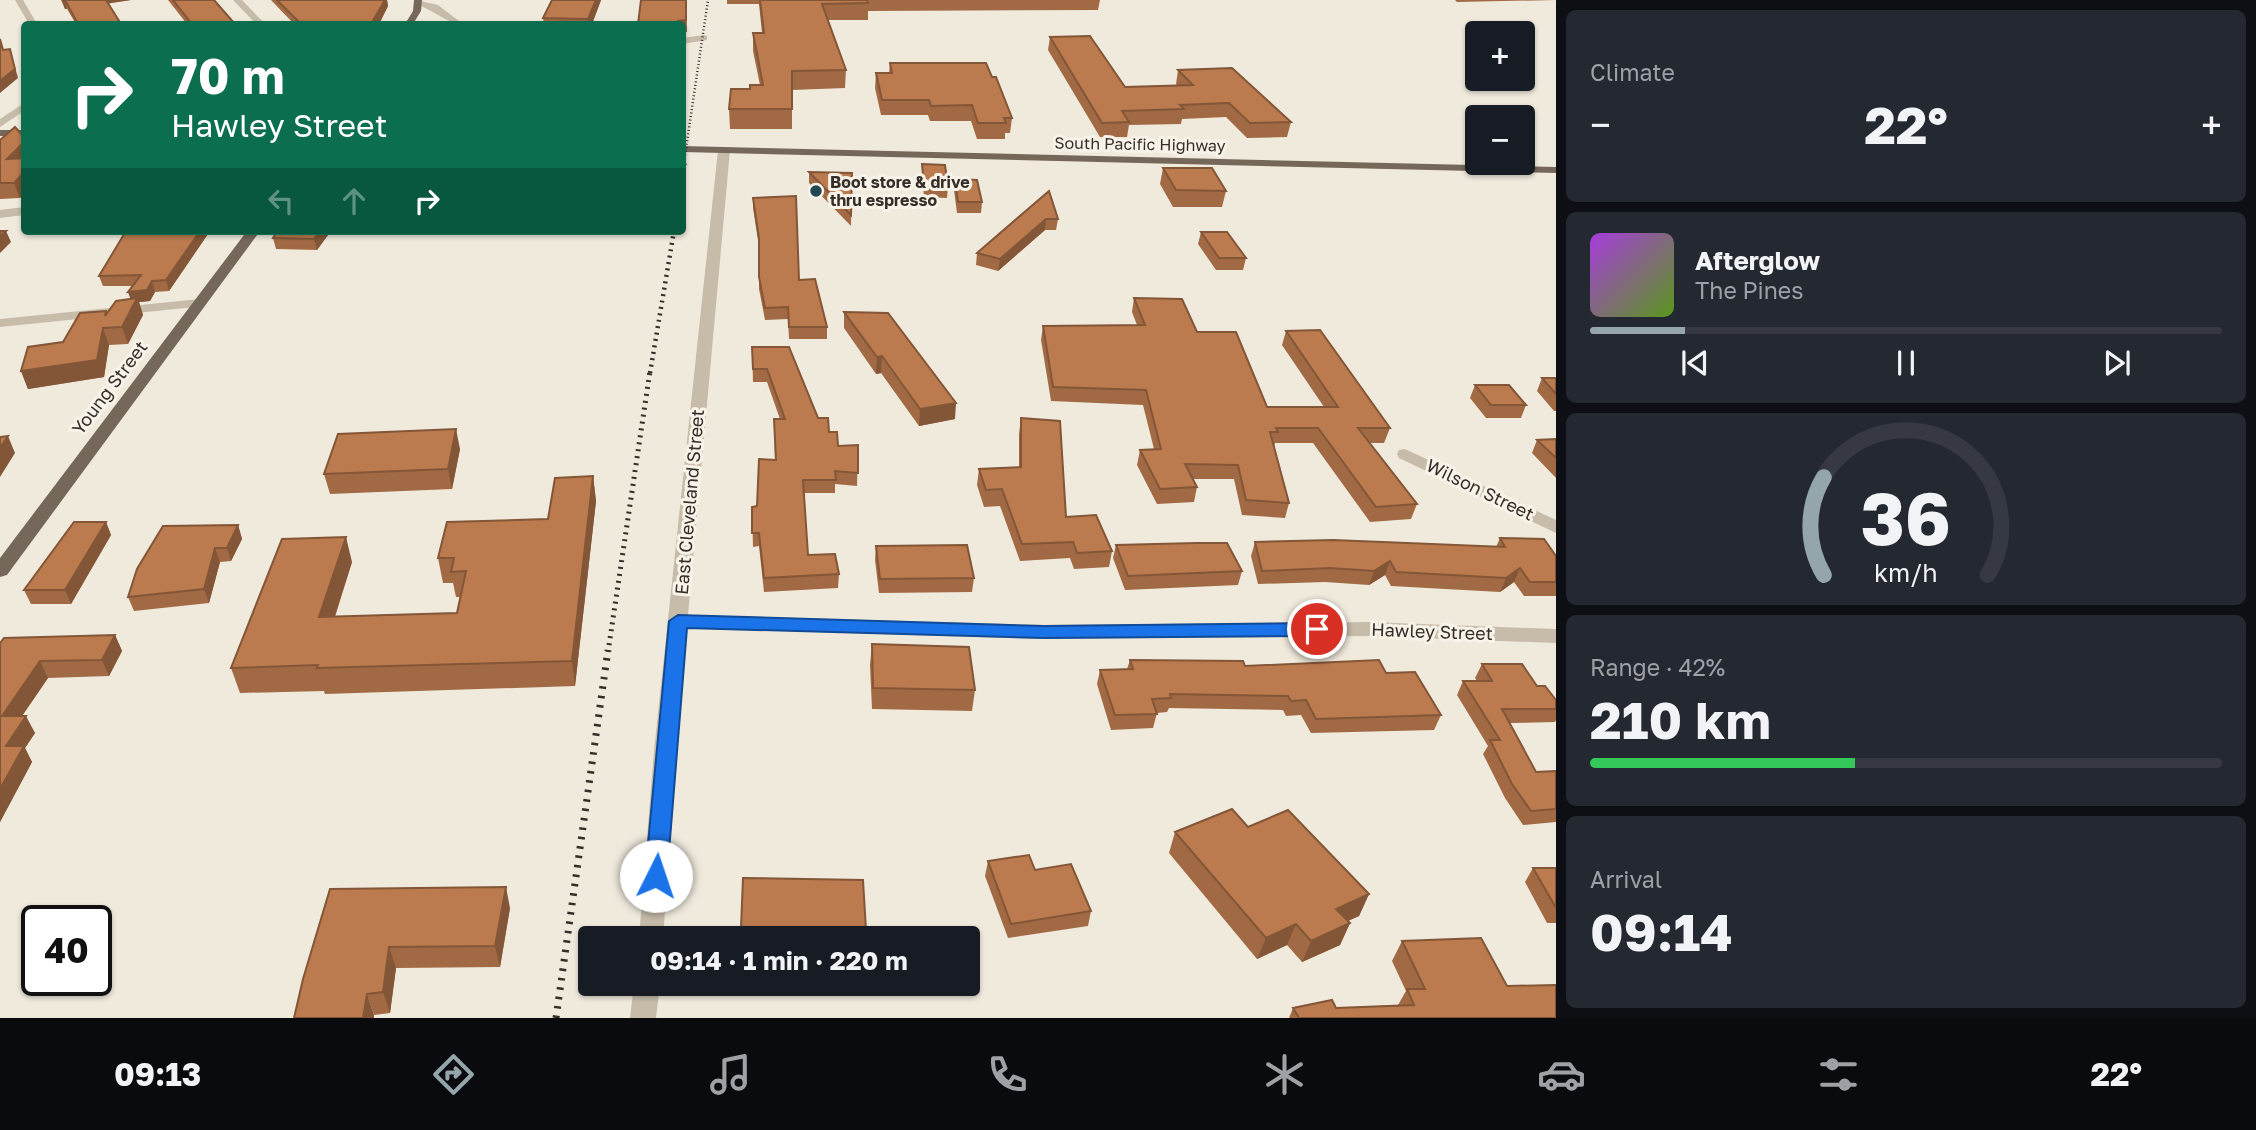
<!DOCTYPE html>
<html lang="en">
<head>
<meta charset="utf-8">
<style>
  body { margin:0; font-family:"Golos Text",sans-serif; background:#242831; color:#f1f3f6; height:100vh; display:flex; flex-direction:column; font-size:26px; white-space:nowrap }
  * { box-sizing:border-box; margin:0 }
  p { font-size:23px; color:#9ea1a6 }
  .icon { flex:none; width:38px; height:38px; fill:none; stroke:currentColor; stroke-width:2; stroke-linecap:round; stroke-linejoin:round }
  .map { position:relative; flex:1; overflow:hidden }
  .drawer { display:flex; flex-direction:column; gap:10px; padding:10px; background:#0d0f14; width:700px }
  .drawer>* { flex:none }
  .guide { position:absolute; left:21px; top:21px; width:665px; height:214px; border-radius:7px; box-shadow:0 2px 5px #0004; background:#0b6e4f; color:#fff; overflow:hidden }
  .buttons { position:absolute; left:1465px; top:21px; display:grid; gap:14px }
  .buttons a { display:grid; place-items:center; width:70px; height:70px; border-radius:7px; background:#171b24; box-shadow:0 2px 5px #0004; font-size:35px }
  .speed { position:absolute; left:21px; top:905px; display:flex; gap:14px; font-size:35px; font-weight:700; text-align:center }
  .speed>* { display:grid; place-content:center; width:91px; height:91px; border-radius:50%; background:#171b24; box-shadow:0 2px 5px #0004; line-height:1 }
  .speed .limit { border:4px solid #111; border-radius:10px; background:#fff; color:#111 }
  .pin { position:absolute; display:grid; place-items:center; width:60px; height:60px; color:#fff; margin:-30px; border:4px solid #fff; border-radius:50%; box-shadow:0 2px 7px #0007 }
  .me { position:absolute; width:77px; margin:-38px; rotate:4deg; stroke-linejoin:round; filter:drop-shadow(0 0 5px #0008) }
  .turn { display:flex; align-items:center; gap:24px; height:147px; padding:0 35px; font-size:32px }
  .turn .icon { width:91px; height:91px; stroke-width:2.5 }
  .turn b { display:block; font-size:49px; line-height:60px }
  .lanes { display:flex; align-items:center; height:66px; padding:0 35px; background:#0003; justify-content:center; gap:35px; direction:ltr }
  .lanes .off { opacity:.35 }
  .big { font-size:52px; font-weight:700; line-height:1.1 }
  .drawer .widget { flex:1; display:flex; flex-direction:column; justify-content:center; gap:10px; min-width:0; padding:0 24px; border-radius:10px; background:#242831 }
  .drawer .dial { align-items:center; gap:0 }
  .dial svg { height:182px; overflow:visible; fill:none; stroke:#363941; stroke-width:7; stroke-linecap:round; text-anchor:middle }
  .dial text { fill:#f1f3f6; stroke:none }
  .song { display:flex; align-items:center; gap:21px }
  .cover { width:84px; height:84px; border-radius:10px; background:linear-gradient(135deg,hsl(280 70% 55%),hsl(90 70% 35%)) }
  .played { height:7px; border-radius:4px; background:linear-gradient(90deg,#94a6ac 15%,#363941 15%) }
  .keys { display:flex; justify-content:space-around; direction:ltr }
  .heat { display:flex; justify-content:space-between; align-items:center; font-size:38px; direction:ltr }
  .charge { height:10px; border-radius:5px; background:linear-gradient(90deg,#34c759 42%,#363941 0) }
  .trip { position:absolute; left:578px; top:926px; width:402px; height:70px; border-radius:7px; background:#171b24; box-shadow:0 2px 5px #0004; font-weight:700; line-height:70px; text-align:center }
  .dock { display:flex; height:112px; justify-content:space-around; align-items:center; background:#090b0e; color:#9ea1a6 }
  .dock .icon { width:49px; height:49px }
  .dock .active { color:#94a6ac }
  .dock b { font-size:32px; color:#f1f3f6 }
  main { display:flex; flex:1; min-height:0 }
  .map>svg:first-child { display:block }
</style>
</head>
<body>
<main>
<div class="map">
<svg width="1556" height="1018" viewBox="0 0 1556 1018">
  <rect width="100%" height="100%" fill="#f0eadd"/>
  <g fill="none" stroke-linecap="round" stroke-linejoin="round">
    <path fill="#c7bcaa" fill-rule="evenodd" d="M15,0H23L37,24H29Z
      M233,0H242L265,24H256Z
      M416,0L438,5L463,24C449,25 432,9 416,4Z
      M704,35L707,36V40L682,44V38Z
      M24,103V111L0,127V119Z
      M724,147L730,150L688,615L1044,625L1369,622L1556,629V643L1369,636L1044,639L687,628L663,938H639L654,751L718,150Z
      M24,207V215L0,218V210Z
      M200,299L205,300V306L0,327V319Z
      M1405,449L1556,520V533L1399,458L1397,454L1399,450Z
      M634,984H660L656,1018H630Z"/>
    <path fill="#75685b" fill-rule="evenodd" d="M414,0H422L421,11L413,24H405L413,11Z
      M0,130H24V136H0Z
      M682,146L1556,167V173L682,152Z
      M247,231H260L7,575L0,577V558Z"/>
    <path stroke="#352e29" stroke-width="2.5" stroke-dasharray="1 2.5" stroke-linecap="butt" d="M684,162L708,0"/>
    <path stroke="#352e29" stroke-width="4.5" stroke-dasharray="2 4.5" stroke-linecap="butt" d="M682,178L685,160
      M650,373L674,231"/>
    <path stroke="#352e29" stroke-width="5" stroke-dasharray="2 5" stroke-linecap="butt" d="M608,652L650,371"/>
    <path stroke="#352e29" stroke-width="7" stroke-dasharray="2.5 7" stroke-linecap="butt" d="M556,1018L608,650"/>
  </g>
  <path fill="#a16a44" d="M61,0H131L108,3L121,24H76L67,9H65Z
    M168,0H214L235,24H187Z
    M271,0H387L388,6L379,24H294Z
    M601,0L592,24H544L543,18Z
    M727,0H1100L1098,10L868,11V20H828L846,70L845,88L792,90V129H730L729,109L750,89L760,85L753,51V33H762L759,4H727Z
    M1455,0H1556L1457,2Z
    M1050,37L1125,87L1177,85L1176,84L1178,70L1291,122L1287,137L1247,138L1226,117L1182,119L1181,124L1129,125L1127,137H1100L1048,50Z
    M890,63L992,77L1012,118L1010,133H1005V139H977L971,121H930L928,115H881L875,88L876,73H889Z
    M0,140L24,172V193L20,198L0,199Z
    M922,164L948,187L947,198L924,197L922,175Z
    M1163,168L1226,191L1222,207H1173L1160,184Z
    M809,172L852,173L851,226L809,183Z
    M955,179L982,202L981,213H957L954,190Z
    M1049,191L1058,219L1056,230H1045L998,271L976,265L977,253Z
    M753,198L799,280L827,327V339H789L788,319L765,320L759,289V247L753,208Z
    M210,231L169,291L155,292L150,301L139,302L143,315L128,344L109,345L104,377L28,389L21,371L106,311V314L131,299L128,292L133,286H103L99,276Z
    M277,231H356L354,235H328L317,250L276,249L273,238Z
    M1201,232L1246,258L1243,270H1216L1198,244Z
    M1134,298L1197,332L1267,407H1324L1282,345L1286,331L1390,428L1384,443H1369L1417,504L1411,519L1370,522L1313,443H1275L1274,447L1289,503L1285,518L1242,515L1234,479H1193L1197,487L1194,502L1157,504L1137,465L1140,450L1154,449L1143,405L1051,401L1041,340L1043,326L1137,325L1132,312Z
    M844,312L955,419L919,426L881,373L876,374L844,328Z
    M752,347L818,418L829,432L838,446L858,445L857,486L835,484V493H804L808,555L839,574L838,588L764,592L759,546L753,547L752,507L757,506L775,460L774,419H780L767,382H753Z
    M1542,378H1556V411H1554L1537,391Z
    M1475,385L1526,405L1521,418H1486L1470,398Z
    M1021,418L1066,517L1112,551L1109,567L1074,569L1070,558L1020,561L1000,506L984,507L977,485L979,469L1019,467V434Z
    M1556,439V478L1532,453L1537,440Z
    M460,449L452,489L330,494L324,474Z
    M593,476L596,501L575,686L325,694L324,691L240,693L231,668L352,562L335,617L457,613L460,597H456L453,583H443L438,558L548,519Z
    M106,522L111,535L71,604H31L24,590Z
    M238,525L242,539L231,561L220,562L209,603L134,611L128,597Z
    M1500,538L1556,556V596H1524L1514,582L1500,592L1391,586L1385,575L1369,585L1325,582L1258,584L1251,556L1255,542L1496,547Z
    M1116,545L1242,571L1238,585L1125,590L1113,558Z
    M876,546L974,578L972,592L879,593L875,560Z
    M115,635L122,651L109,676L48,678L22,716L35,733L25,748L32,762L0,822V643Z
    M872,644L975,690L972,711L872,709L870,665Z
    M1130,660L1386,673L1441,715L1434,730L1311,733L1301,715L1286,716L1283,710L1169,708L1167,712L1157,713L1153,728L1111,730L1097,684L1100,670L1127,669Z
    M1482,664L1537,686L1556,700V720L1555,722L1510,723L1536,772L1556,771V822L1523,825L1505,798L1483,754L1488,746L1457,695L1463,681H1477L1475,678Z
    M1248,827L1369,894L1359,916L1348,921L1350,923L1340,945L1302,962L1287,945L1257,959L1169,853L1175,832Z
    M988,861L1035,870L1091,911L1088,926L1008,938L985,876Z
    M1533,868H1556V923H1547L1525,882Z
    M330,889L510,908L500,967L396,968L390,1013L374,1015Z
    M741,928L866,930L865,938H741Z
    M1402,941L1507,986L1556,1018H1289L1293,1008H1336L1398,1005L1406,991L1392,961Z"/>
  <path fill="#835637" d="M62,0H65L67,9H65Z
    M104,0H131L105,4Z
    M385,0H387L388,6L379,24H371Z
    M596,0H601L592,24H588V19Z
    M686,0L687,32L682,33V24H678V21Z
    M10,49L18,78L0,93V81Z
    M24,142V162L7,159Z
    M24,172V193L20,198L14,183Z
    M1046,219L1045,230L998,271L1000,259Z
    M6,231L11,242L0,253V236Z
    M200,231H210L169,291L166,280Z
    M320,231H327L328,235L317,250L314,239Z
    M152,281L155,292L150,301L139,302L143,315L128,344L122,327L132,303L128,292Z
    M103,328L109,345L104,377L28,389L21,371Z
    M882,356L881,373L876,374L877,357Z
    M956,403L955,419L919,426L920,409Z
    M456,429L460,449L452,489L448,469Z
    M8,436L15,453L0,477V448Z
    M593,476L596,501L575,686L572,661Z
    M106,522L111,535L71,604L65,590Z
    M238,525L242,539L231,561L227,548Z
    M346,537L352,562L326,643L319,617Z
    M215,548L220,562L209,603L204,589Z
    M1390,561L1385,575L1369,585L1374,571Z
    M1520,568L1514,582L1500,592L1506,578Z
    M115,635L122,651L109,676L102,660Z
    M40,661L48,678L11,732L2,716Z
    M26,716L35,733L25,748L32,762L0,822V789L6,746Z
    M506,887L510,908L500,967L495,946Z
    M1369,894L1359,916L1327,930L1336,909Z
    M1350,923L1340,945L1302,962L1311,941Z
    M1296,924L1287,945L1257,959L1266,938Z
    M389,947L396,968L390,1013L383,992Z
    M367,994L374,1015V1018H363Z"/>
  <path fill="#bb7b4f" stroke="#835637" stroke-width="2" d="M65,0H106L121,24H78Z
    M173,0H214L235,24H192Z
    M277,0H385L371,24H301Z
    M552,0H596L588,19L543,18Z
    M641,0H686V20L678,21V24H638Z
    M760,0H867L868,3L822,4L846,70L792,71V109H729L731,89H750V85H763L753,33H764Z
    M1090,36L1125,87L1193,85L1178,70L1232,68L1291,122L1250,123L1229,103L1180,105L1184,109L1122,111L1129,122L1102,123L1050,37Z
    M0,39L3,50L10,49L15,69L0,81Z
    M890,63H986L992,77H996L1012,118H1004L1006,123H978L972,105L931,106L929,100H882L876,73H892Z
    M15,127L24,137V142L7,159L24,158V172L14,183H0V140Z
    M922,164L945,165L948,187L924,186Z
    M1163,168H1212L1226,191L1176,190Z
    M809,172L852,173L851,215Z
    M955,179L977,180L982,202H958Z
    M1049,191L1058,219H1046L1000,259L977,253Z
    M796,196L799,280L815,279L827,327H789L788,307L765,308L759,277V238L753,198Z
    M0,231H6L0,236Z
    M126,231H200L166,280L152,281L147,290L128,292L141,275L99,276Z
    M277,231H320L314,239L273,238Z
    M1201,232H1227L1246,258H1219Z
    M137,298L122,327L103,328L97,360L21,371L28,347L63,342L80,313L106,311L105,316L116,301Z
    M1134,298L1182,299L1197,332H1236L1267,407H1338L1286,331L1320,330L1390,428H1358L1417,504L1376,507L1318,428H1276L1278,432H1270L1289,503L1246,500L1238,465L1185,464L1197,487L1160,489L1140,450L1161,449L1146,390L1053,387L1043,326L1145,325Z
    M844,312L888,313L956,403L920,409L882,356L877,357Z
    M752,347H789L818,418H828L829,432H837L838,446L858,445V473L835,471L836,480H803L808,555L835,554L839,574L764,578L759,533H752V507L757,506L759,459L776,460L774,419H785L767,369H753Z
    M1542,378H1556V394Z
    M1475,385H1509L1526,405H1491Z
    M1021,418L1060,421L1066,517L1096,515L1112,551L1077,553L1073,542L1022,544L1002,489L986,490L979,469L1021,467Z
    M456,429L448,469L324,474L338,434Z
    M8,436L0,448V437Z
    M1556,439V458L1537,440Z
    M593,476L572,661L317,668L318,665L231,668L282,539L346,537L319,617L457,613L466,571L451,572L454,558H438L447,522L548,519L555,478Z
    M74,522H106L65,590H24Z
    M238,525L227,548H215L204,589L128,597L137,569L163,526Z
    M1500,538L1544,539L1556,556V582H1530L1520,568L1506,578L1396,572L1390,561L1374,571L1330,568L1262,571L1255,542L1333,540L1505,547Z
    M1197,543H1227L1242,571L1128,576L1116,545Z
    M967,545L974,578L880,579L876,546Z
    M115,635L102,660L40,661L2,716H26L6,746H24L0,789V643L4,638Z
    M872,644L969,647L975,690L873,688Z
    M1130,660L1243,661L1245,666L1379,660L1386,673L1415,672L1441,715L1316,719L1306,700L1291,701L1288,696L1170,694L1171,698L1152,699L1157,714L1115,715L1100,670L1133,669Z
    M1482,664H1522L1537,686H1545L1556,700V709H1502L1536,772L1556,771V809L1531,811L1512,784L1490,740H1500L1463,681H1492Z
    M1232,809L1248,827L1288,810L1369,894L1336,909L1350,923L1311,941L1296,924L1266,938L1175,832Z
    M1029,855L1035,870L1071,864L1091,911L1011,924L988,861Z
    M1533,868H1556V908Z
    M743,878L863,880L866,930L741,928Z
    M506,887L495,946L389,947L383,992L367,994L363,1018H294L303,979L330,889Z
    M1481,938L1507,986L1556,985V1018H1299L1293,1008L1332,1000L1336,1008L1414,1005L1407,989H1425L1402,941Z"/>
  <path fill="#1a73e8" stroke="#114b97" stroke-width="2" d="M678,615L1044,626L1317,623L1325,629L1317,636L1044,638L687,628L667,876L664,882L656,885L649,882L645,876L669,621Z"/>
  <circle fill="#224752" stroke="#f8f3e8" stroke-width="2.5" cx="816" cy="191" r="7"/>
  <g text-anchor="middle" stroke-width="6" stroke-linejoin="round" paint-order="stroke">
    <g font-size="16" fill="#352e29" stroke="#f8f3e8">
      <text transform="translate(1140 144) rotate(1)" y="6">South Pacific Highway</text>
    </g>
    <g font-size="16" font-weight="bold" fill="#352e29" stroke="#f8f3e8" text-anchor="start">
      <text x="830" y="188">Boot store &amp; drive<tspan x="830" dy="18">thru espresso</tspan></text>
    </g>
    <g font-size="18" fill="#352e29" stroke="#f8f3e8">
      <text transform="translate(110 388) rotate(-53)" y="6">Young Street</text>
      <text transform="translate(1480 490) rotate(26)" y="6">Wilson Street</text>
      <text transform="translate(690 502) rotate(-85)" y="6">East Cleveland Street</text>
      <text transform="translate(1432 632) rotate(2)" y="6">Hawley Street</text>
    </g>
  </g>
</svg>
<div class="buttons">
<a>+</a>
<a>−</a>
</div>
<div class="speed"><div class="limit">40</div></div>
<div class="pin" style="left:1317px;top:629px;background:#d93025"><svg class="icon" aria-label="arrive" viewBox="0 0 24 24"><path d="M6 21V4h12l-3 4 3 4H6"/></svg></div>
<svg class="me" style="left:656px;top:876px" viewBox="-20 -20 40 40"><circle r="19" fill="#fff"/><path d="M0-13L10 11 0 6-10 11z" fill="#1a73e8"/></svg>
<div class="trip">09:14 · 1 min · 220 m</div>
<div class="guide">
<div class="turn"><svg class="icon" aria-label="right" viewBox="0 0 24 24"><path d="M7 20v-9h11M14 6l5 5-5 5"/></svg><div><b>70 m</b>Hawley Street</div></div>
<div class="lanes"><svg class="icon off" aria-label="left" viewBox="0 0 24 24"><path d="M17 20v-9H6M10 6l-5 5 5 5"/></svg><svg class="icon off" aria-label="ahead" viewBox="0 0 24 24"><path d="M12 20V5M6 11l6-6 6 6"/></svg><svg class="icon" aria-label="right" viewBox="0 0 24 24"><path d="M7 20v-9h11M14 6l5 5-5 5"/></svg></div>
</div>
</div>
<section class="drawer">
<div class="widget"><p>Climate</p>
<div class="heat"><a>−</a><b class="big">22°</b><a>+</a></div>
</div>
<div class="widget">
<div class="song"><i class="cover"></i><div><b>Afterglow</b><p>The Pines</p></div></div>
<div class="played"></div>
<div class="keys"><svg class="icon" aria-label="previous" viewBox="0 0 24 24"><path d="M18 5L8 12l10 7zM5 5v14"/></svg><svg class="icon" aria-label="pause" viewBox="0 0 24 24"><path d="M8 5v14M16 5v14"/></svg><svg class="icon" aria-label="next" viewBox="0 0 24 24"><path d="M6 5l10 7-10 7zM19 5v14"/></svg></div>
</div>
<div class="widget dial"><svg viewBox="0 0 100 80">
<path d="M14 69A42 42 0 1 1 86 69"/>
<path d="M14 69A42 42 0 0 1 14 26" stroke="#94a6ac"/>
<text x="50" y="56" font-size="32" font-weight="700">36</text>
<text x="50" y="72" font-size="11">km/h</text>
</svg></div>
<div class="widget"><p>Range · 42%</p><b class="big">210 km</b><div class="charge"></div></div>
<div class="widget"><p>Arrival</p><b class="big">09:14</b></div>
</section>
</main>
<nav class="dock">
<b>09:13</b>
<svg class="icon active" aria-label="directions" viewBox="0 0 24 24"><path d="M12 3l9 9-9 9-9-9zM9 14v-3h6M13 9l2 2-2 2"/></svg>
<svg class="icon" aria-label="music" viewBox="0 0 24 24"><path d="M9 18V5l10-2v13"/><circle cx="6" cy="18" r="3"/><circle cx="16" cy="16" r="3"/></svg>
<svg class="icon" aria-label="phone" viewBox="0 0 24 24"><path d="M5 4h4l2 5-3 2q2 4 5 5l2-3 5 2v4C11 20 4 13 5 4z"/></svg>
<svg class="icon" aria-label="climate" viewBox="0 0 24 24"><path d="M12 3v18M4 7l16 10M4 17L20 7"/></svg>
<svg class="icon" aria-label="car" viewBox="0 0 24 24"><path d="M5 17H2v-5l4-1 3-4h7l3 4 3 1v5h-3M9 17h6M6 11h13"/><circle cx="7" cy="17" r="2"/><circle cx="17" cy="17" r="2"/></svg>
<svg class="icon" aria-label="filters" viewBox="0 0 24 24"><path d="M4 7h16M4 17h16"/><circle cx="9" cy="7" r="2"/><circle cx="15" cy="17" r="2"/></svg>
<b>22°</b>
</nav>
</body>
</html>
